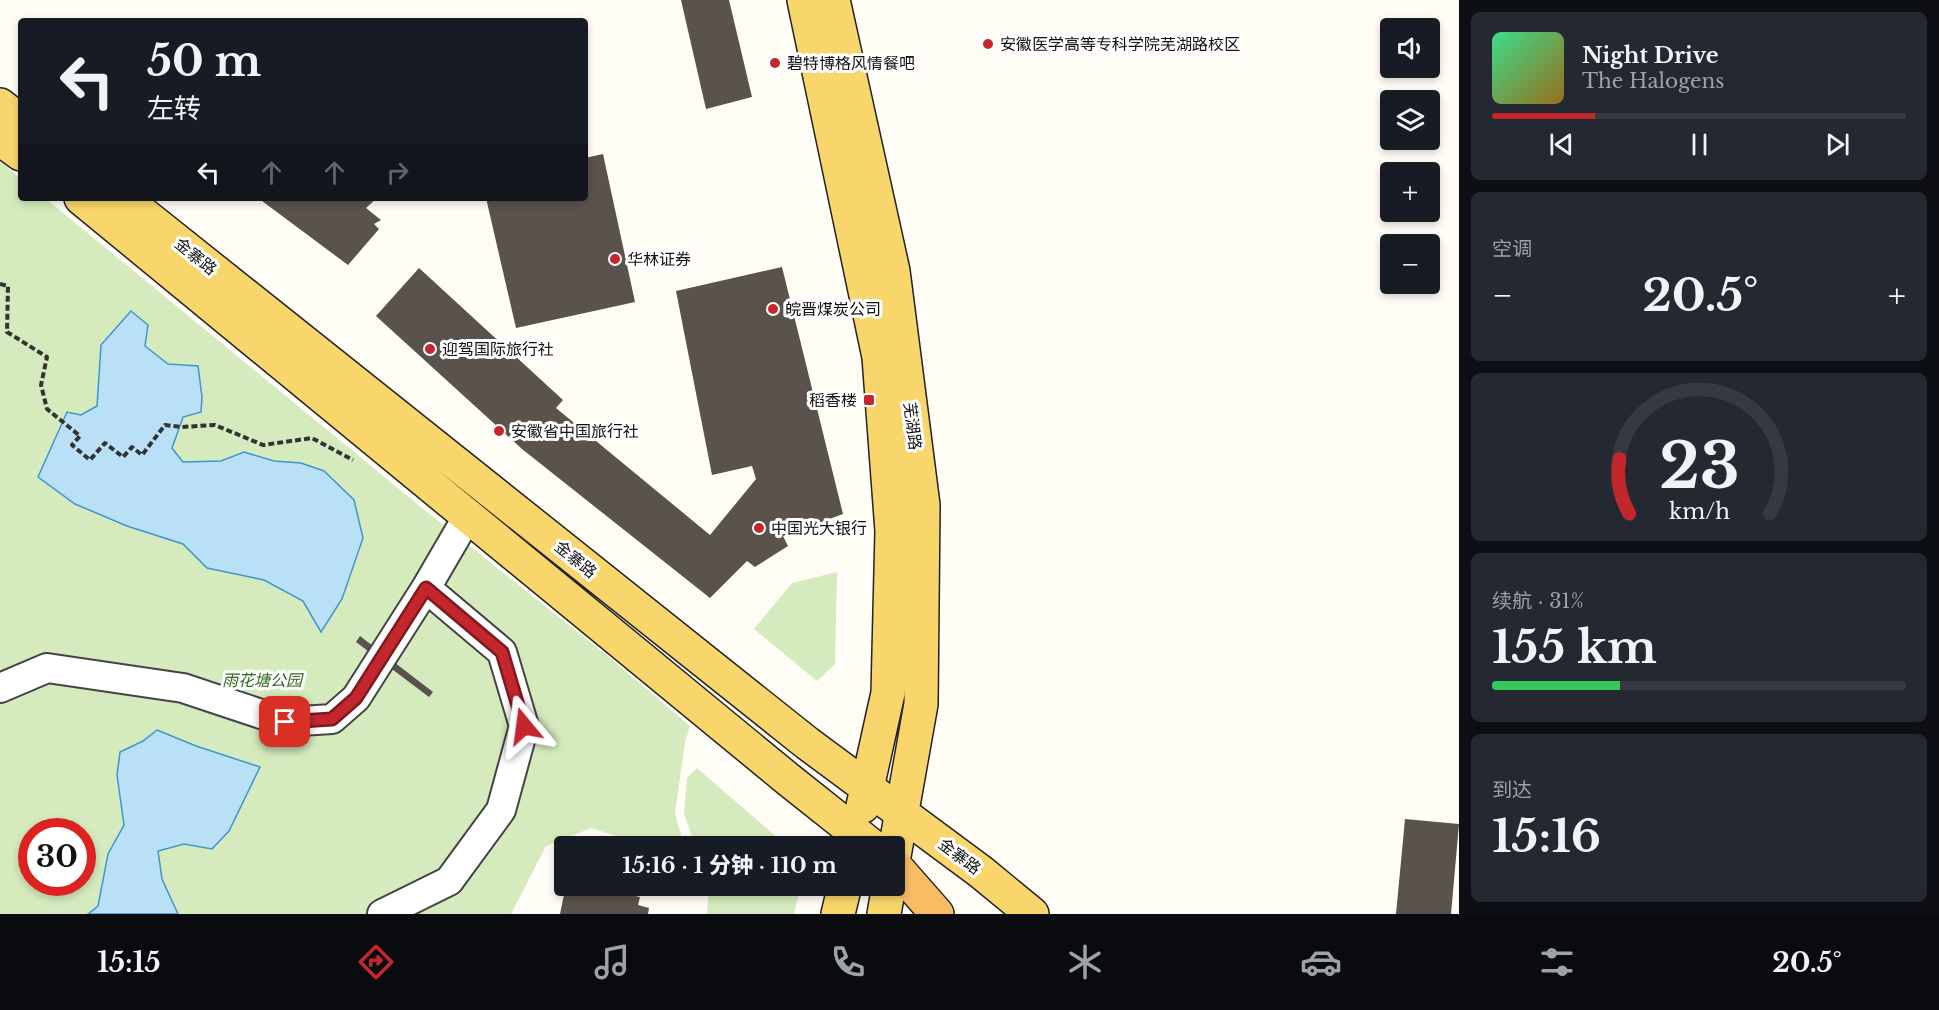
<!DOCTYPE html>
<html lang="zh">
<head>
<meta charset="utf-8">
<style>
  body { margin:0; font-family:"Libre Baskerville","Noto Sans SC",serif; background:#242831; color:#f1f3f6; height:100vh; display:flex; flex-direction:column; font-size:22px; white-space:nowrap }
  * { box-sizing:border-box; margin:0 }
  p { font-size:20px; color:#9ea1a6 }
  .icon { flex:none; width:33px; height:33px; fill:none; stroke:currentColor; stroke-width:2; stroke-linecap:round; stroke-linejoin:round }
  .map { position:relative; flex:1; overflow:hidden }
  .sheet { display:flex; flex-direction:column; gap:12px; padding:12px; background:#0d0f14; width:480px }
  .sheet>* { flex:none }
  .banner { position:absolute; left:18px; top:18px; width:570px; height:183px; border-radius:6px; box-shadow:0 3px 9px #0003; background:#171b24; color:#f1f3f6; overflow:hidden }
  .controls { position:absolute; left:1380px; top:18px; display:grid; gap:12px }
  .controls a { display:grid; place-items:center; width:60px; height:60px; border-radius:6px; background:#171b24; box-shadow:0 3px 9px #0003; font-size:30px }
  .speed { position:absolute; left:18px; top:818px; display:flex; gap:12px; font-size:30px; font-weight:700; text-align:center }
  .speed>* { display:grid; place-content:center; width:78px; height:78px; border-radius:50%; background:#171b24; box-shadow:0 3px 9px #0003; line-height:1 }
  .speed .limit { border:9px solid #d22; background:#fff; color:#111 }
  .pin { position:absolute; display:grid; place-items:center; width:51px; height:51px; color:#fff; margin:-26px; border-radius:12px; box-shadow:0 3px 9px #0006 }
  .me { position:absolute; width:66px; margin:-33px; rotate:344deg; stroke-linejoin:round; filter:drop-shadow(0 0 4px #0008) }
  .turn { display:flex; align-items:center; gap:21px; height:126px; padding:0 30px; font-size:27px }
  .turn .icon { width:78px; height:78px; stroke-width:2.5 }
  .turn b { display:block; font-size:42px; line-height:51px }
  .lanes { display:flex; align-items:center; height:57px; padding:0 30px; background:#0003; justify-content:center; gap:30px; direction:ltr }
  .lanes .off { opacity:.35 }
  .big { font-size:45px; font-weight:800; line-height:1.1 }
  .sheet .tile { flex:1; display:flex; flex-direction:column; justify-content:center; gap:9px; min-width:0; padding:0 21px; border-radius:9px; background:#242831 }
  .sheet .dial { align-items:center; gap:0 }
  .dial svg { height:156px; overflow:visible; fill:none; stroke:#363941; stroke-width:7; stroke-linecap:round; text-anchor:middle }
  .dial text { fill:#f1f3f6; stroke:none }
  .song { display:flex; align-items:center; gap:18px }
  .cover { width:72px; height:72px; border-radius:9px; background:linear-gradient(135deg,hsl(150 70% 55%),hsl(40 70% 35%)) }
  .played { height:6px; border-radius:3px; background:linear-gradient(90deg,#c4262e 25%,#363941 25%) }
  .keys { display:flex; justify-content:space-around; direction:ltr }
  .heat { display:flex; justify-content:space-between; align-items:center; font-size:33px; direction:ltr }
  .charge { height:9px; border-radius:4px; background:linear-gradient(90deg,#34c759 31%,#363941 0) }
  .trip { position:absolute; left:554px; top:836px; width:351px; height:60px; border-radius:6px; background:#171b24; box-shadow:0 3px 9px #0003; font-weight:800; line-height:60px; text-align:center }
  .tab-bar { display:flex; height:96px; justify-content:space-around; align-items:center; background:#090b0e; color:#9ea1a6 }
  .tab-bar .icon { width:42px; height:42px }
  .tab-bar .active { color:#c4262e }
  .tab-bar b { font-size:27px; color:#f1f3f6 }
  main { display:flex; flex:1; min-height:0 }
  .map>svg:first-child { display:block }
</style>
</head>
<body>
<main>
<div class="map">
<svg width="1459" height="914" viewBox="0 0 1459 914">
  <rect width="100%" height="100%" fill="#fffdf5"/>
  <path fill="#d5ebbd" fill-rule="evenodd" d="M0,161L21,179V198H45L427,512L610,658L690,726L685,742L675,813L684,846H648L591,828L546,846L511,914H0ZM32,831H82V882H32Z
    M837,572L835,664L817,681L754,629L792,583Z
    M697,768L786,845L787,846H695L684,813L687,778Z
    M709,885H799L800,889L794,914H707Z"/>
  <path fill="#b9e0f7" stroke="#3f96cf" stroke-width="1.5" d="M131,311L148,325L145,346L168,364L198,366L202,397L201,412L183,417L172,448L183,462L221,461L244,452L274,461L301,463L324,471L354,500L363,538L342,599L321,632L303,601L264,580L207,568L183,544L127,526L75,504L38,477L67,412L81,415L97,406L101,345Z
    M157,730L196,746L260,767L229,831L212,849L184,844L158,851L162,879L178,914H88L98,906L108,854L124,825L117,775L120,752L143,741Z"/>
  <path fill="#5a524d" d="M681,0H729L752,97L706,109Z
    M603,154L635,302L516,328L486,198H585V158Z
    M258,198H377L366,208L381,220L374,224L379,229L348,265Z
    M782,267L843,514L783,536L788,546L755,567L747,561L710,598L522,449L376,316L419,268L563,400L556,408L710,535L756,479L752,466L712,475L676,291Z
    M360,636L433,692L429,697L356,642Z
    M1405,819L1459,824L1451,914H1396Z
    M566,885H585L640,897L638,905L649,908L648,914H560Z"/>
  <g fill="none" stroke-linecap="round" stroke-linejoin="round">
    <g stroke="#444" stroke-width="32">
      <path id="minor" d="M0,688L47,668L183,688L285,722L332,719L356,698L426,588L468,516
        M382,914L449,881L501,810L524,726L502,652L426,588"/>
    </g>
    <g stroke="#222" stroke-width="36">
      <path id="primary" d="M804,0L879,357L892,531L888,693L863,806
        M833,0L893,271L923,505L921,704L894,856
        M0,105L21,121
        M0,139L21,154
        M81,198L789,780L872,846
        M123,198L807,743L981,872L1032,914
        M838,914L845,885
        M884,914L889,885"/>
    </g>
    <g stroke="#222" stroke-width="36">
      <path id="trunk" d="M894,865L937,914"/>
    </g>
    <path stroke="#333" stroke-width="4" stroke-dasharray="6 3" stroke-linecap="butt" d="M0,284L8,286L7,332L47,357L41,385L47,409L80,436L72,445L90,460L105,443L123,457L132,447L142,455L165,425L181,427L215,425L263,445L312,438L353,460"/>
    <use href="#minor" stroke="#fff" stroke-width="28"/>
    <use href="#primary" stroke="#f9d66b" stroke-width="33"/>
    <use href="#trunk" stroke="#f7bc64" stroke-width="33"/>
  </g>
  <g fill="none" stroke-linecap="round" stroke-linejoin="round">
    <g stroke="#7f191e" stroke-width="15">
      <path id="route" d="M285,722L332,719L356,698L426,588L502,652L524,726"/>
    </g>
    <use href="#route" stroke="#c4262e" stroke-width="10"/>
  </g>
  <g fill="#c4262e" stroke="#fff" stroke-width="2">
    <circle cx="988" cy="44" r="6"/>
    <circle cx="775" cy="63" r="6"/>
    <circle cx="615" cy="259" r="6"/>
    <circle cx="773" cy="309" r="6"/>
    <circle cx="430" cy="349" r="6"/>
    <rect x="863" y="394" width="12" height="12" rx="3"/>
    <circle cx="499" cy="431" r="6"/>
    <circle cx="759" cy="528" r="6"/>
  </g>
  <g text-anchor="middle" stroke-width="6" stroke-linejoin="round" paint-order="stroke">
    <g font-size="16" fill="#111" stroke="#fff" text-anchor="start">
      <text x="1000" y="50">安徽医学高等专科学院芜湖路校区</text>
      <text x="787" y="69">碧特博格风情餐吧</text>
      <text x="627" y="265">华林证券</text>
      <text x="785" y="315">皖晋煤炭公司</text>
      <text x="442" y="355">迎驾国际旅行社</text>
      <text x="857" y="406" text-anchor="end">稻香楼</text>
      <text x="511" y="437">安徽省中国旅行社</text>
      <text x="771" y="534">中国光大银行</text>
    </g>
    <g font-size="16" fill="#111" stroke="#fff">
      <text transform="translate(196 256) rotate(39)" y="6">金寨路</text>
      <text transform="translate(913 426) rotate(83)" y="6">芜湖路</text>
      <text transform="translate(576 559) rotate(39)" y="6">金寨路</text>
      <text transform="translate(960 856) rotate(37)" y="6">金寨路</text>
    </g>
    <g font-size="16" font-style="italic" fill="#2f6b1f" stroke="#fff">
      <text x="262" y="686">雨花塘公园</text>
    </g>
  </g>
</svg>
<div class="controls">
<a><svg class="icon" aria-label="sound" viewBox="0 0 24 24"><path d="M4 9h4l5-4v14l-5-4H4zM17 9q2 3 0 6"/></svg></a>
<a><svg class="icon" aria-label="layers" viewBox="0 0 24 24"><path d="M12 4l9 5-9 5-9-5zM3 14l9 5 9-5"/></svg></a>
<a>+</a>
<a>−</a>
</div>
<div class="speed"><div class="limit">30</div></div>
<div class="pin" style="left:285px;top:722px;background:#d93025"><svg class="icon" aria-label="arrive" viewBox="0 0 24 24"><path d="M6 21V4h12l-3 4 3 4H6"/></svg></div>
<svg class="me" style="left:524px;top:726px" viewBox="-20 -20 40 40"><path d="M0-17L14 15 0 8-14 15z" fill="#c4262e" stroke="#fff" stroke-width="4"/></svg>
<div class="trip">15:16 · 1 分钟 · 110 m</div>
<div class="banner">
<div class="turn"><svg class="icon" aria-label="left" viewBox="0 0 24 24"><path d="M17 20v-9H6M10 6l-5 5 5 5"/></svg><div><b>50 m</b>左转</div></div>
<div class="lanes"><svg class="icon" aria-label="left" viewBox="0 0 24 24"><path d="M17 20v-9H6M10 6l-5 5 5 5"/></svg><svg class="icon off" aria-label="ahead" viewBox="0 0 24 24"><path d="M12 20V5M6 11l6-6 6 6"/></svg><svg class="icon off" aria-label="ahead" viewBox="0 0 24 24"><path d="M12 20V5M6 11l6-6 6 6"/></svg><svg class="icon off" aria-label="right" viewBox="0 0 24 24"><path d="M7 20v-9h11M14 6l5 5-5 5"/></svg></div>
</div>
</div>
<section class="sheet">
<div class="tile">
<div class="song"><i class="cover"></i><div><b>Night Drive</b><p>The Halogens</p></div></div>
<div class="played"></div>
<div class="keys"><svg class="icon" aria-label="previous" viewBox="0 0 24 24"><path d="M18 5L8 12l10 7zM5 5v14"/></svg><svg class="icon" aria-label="pause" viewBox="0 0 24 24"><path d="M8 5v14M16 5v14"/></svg><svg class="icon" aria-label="next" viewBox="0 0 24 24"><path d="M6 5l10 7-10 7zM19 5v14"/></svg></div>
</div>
<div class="tile"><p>空调</p>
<div class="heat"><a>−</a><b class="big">20.5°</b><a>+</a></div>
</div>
<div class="tile dial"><svg viewBox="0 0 100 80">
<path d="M14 69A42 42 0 1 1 86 69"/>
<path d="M14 69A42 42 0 0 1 9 41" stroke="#c4262e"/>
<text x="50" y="56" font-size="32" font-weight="700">23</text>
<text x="50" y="72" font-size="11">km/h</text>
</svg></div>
<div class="tile"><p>续航 · 31%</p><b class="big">155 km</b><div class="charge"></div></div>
<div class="tile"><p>到达</p><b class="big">15:16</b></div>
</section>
</main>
<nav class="tab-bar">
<b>15:15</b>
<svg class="icon active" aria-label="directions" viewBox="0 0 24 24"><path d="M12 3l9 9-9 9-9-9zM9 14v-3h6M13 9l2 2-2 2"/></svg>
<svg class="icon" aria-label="music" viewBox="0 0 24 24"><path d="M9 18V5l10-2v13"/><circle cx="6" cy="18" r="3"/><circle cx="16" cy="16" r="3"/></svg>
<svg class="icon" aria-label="phone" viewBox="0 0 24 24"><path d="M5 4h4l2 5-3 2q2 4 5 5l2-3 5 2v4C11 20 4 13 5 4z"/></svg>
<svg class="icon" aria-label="climate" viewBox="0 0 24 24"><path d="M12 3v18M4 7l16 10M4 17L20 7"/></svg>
<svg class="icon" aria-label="car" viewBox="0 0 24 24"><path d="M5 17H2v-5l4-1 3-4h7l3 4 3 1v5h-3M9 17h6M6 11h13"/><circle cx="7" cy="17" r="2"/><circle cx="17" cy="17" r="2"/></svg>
<svg class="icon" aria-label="filters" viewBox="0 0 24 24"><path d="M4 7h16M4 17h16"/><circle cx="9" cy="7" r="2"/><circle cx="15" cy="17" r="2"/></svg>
<b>20.5°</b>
</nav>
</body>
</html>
